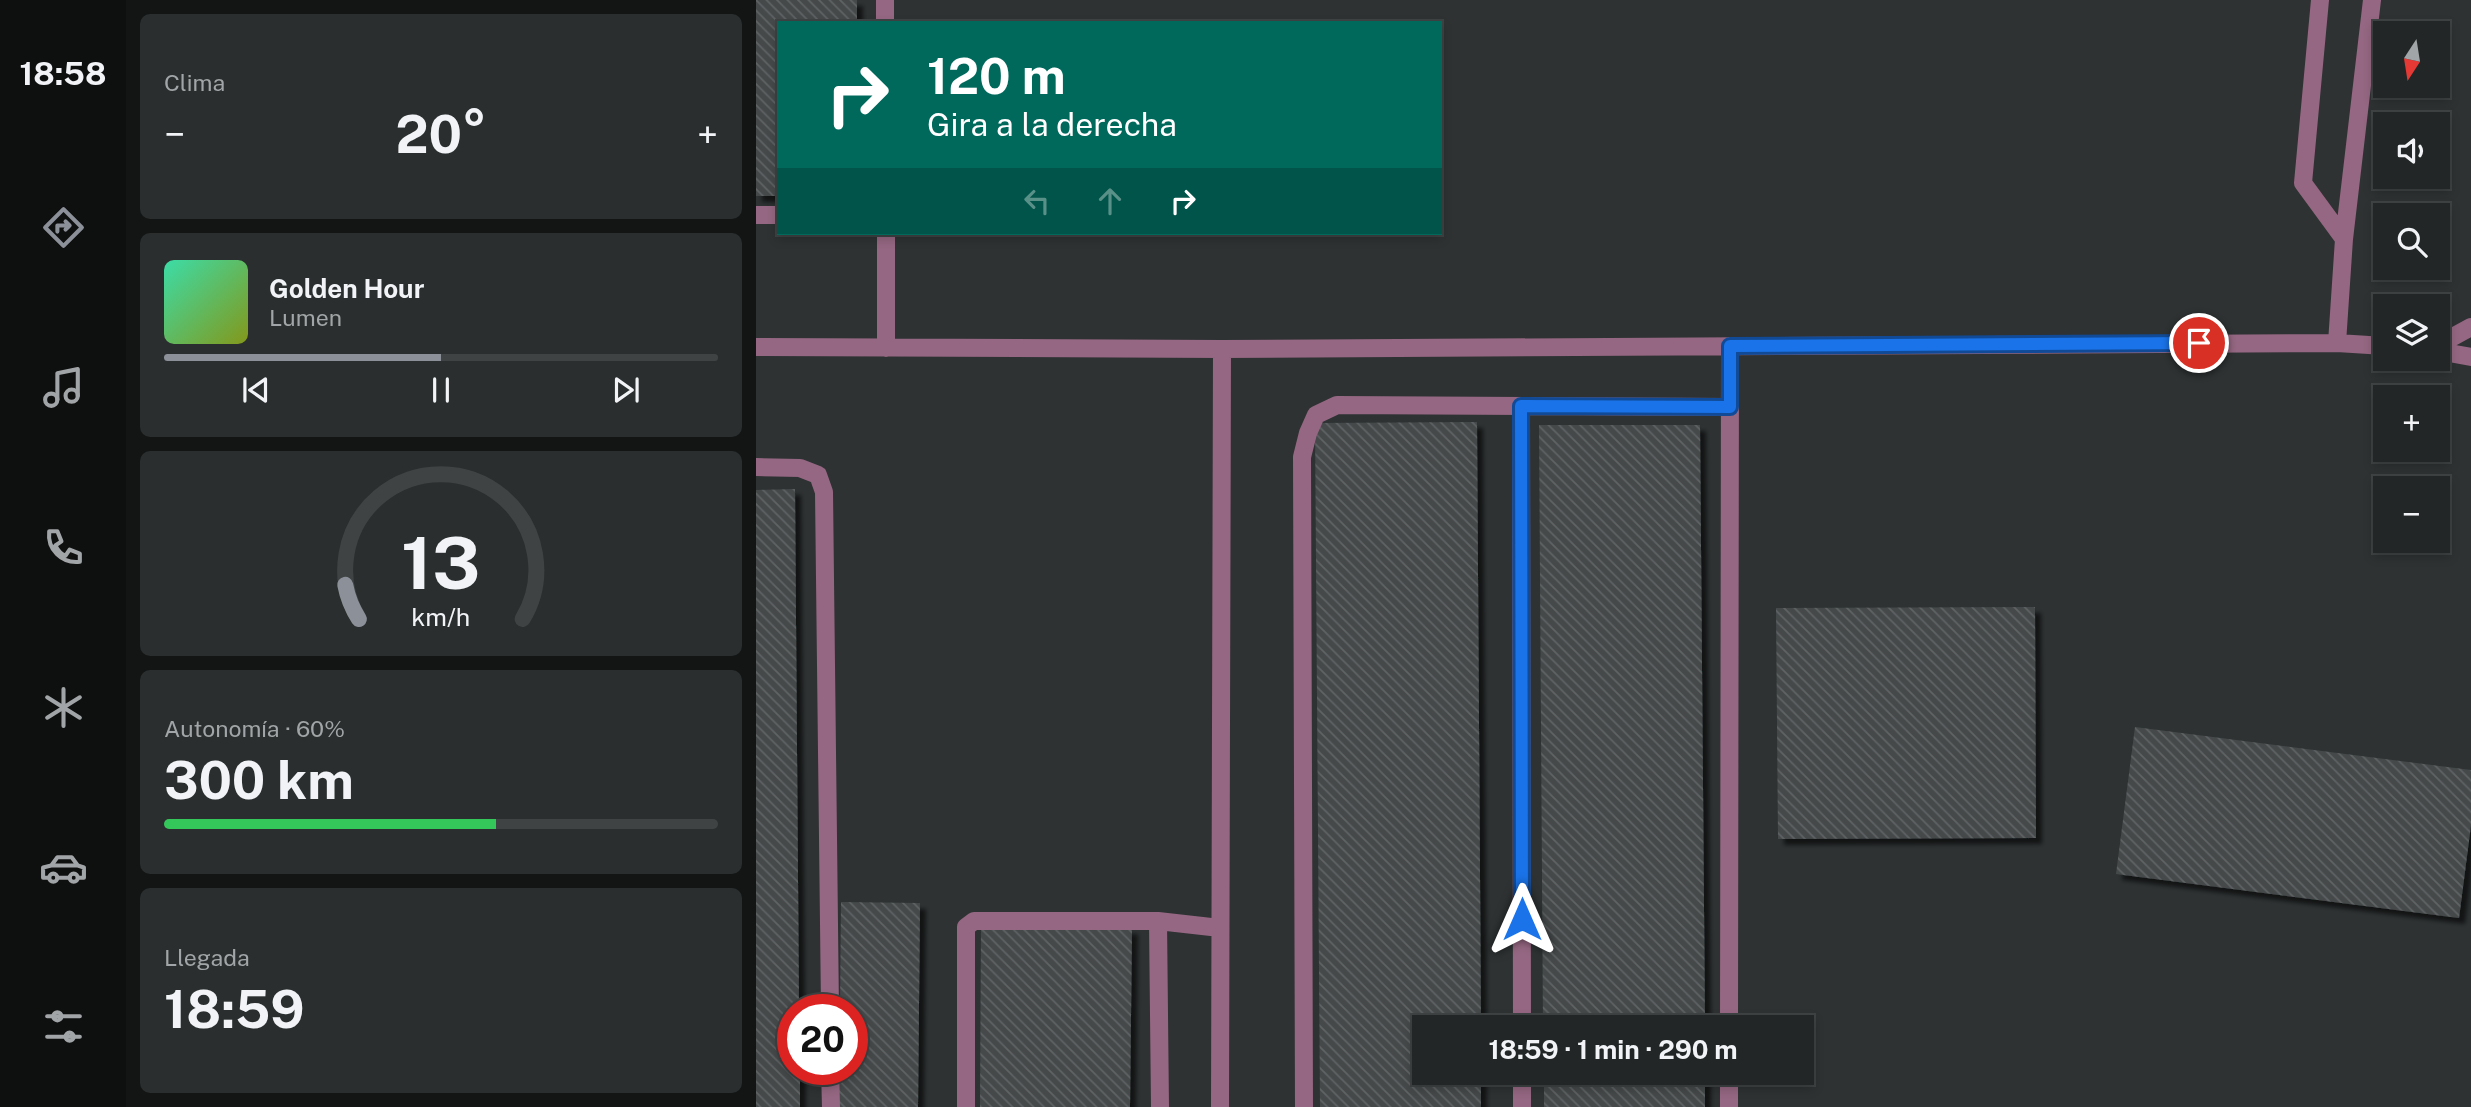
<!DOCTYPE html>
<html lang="es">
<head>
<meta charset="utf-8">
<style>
  body { margin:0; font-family:"Public Sans",sans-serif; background:#2a2e2e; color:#f1f3f6; height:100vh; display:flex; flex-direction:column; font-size:26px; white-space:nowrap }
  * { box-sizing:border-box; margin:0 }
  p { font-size:23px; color:#a2a5a7 }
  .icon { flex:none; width:38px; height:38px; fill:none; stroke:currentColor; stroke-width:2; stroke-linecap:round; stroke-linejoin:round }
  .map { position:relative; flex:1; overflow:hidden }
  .side { display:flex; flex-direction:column; gap:14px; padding:14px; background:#131515; width:630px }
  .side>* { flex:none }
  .banner { position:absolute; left:21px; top:21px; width:665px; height:214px; border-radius:0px; box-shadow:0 4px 10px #0003,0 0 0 2px #3f4343; background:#00695c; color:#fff; overflow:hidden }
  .needle { width:46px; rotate:192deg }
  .fabs { position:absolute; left:1617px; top:21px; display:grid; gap:14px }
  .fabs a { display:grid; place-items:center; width:77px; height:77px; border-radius:0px; background:#222626; box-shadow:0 4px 10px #0003,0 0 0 2px #3f4343; font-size:35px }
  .speed { position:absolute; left:21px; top:994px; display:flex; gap:14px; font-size:35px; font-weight:700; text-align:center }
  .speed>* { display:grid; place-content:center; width:91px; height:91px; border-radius:50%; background:#222626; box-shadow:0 4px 10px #0003,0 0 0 2px #3f4343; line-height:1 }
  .speed .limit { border:10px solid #d22; background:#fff; color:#111 }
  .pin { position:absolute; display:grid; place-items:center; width:60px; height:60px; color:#fff; margin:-30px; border:4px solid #fff; border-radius:50%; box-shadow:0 2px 7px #0007 }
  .me { position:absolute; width:77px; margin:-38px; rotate:0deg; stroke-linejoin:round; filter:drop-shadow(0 0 5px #0008) }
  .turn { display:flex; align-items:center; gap:24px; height:147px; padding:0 35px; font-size:32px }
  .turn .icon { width:91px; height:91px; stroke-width:2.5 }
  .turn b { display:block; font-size:49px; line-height:60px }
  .lanes { display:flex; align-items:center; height:66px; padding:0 35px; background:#0003; justify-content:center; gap:35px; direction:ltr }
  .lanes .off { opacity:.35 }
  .big { font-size:52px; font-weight:700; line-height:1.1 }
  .side .tile { flex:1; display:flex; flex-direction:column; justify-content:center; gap:10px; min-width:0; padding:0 24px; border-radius:10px; background:#2a2e2e }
  .side .dial { align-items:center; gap:0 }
  .dial svg { height:182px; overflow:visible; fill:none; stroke:#3f4343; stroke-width:7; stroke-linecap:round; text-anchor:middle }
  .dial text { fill:#f1f3f6; stroke:none }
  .song { display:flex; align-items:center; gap:21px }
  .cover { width:84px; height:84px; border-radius:10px; background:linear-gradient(135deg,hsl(160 70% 55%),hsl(70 70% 35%)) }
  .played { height:7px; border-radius:4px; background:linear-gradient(90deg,#8c9099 50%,#3f4343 50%) }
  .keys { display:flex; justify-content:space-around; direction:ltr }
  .heat { display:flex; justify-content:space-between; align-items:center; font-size:38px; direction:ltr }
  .charge { height:10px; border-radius:5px; background:linear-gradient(90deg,#34c759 60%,#3f4343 0) }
  .trip { position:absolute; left:656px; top:1015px; width:402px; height:70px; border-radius:0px; background:#222626; box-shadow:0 4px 10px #0003,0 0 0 2px #3f4343; font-weight:700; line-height:70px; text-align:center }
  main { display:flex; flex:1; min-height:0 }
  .dock { display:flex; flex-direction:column; width:126px; justify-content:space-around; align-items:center; background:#0e0f0f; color:#a2a5a7 }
  .dock .icon { width:49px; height:49px }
  .dock .selected { color:#8c9099 }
  .dock b { font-size:32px; color:#f1f3f6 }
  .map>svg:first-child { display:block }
</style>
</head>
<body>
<main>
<nav class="dock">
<b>18:58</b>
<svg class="icon selected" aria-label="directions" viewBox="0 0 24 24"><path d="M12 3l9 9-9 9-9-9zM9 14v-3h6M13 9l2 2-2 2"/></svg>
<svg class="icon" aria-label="music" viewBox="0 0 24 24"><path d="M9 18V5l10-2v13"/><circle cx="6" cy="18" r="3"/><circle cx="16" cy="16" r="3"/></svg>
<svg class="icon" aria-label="phone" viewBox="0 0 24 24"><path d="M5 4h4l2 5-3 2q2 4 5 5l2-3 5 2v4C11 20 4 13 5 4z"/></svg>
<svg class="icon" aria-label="climate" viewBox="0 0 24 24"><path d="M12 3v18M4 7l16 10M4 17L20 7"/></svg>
<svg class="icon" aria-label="car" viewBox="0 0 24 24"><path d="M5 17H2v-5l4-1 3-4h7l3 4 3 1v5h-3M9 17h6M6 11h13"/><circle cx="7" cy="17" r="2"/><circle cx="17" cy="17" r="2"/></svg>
<svg class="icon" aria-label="filters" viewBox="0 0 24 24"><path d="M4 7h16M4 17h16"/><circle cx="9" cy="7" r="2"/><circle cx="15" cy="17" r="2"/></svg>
</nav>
<section class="side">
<div class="tile"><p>Clima</p>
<div class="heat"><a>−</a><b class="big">20°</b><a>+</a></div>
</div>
<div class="tile">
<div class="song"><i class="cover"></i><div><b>Golden Hour</b><p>Lumen</p></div></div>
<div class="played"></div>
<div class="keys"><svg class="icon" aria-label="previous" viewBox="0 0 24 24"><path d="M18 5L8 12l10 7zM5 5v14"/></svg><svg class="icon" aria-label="pause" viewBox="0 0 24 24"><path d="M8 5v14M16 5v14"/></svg><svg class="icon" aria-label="next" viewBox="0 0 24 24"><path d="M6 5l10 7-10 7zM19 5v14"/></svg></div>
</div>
<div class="tile dial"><svg viewBox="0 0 100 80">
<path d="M14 69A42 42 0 1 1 86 69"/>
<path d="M14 69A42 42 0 0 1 8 54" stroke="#8c9099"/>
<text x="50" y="56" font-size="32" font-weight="700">13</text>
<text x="50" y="72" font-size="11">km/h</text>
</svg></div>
<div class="tile"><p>Autonomía · 60%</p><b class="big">300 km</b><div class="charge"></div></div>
<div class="tile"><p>Llegada</p><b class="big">18:59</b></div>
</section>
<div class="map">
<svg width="1715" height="1107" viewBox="0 0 1715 1107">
  <defs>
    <pattern id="building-back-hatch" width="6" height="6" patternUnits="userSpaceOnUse" patternTransform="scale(1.75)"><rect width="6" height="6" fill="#45494a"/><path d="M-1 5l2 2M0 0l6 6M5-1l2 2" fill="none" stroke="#5f6364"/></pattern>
    <filter id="shadow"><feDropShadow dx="6" dy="6" stdDeviation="2" flood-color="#0009"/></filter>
  </defs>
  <rect width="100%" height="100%" fill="#2e3233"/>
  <path fill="url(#building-back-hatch)" filter="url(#shadow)" d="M0,0H101V23H23V196H0Z
    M721,422L725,1027H668V1073H725V1107H564L559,423Z
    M783,425H944L949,1027H787Z
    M39,489L43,1010H37V1069H44V1107H0V490Z
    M1279,607L1280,838L1022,839L1020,608Z
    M1379,727L1715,770V825L1703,918L1360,874Z
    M85,902L164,903L162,1107H83V1069H96V1010H84Z
    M225,927L376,928L374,1107H224Z
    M788,1073H949V1107H788Z"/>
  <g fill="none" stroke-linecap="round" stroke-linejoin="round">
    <path stroke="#956782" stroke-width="18" d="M129,0V23
      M1564,0L1547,183L1588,239L1581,343
      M0,215H23
      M130,233V348
      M1588,239L1616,0
      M1682,345L1715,327
      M0,347L466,349L1581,343L1629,346
      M1682,351L1715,357
      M765,406L766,1027
      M0,467L44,468L62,475L68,492L74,1010
      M402,921L404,1107
      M973,1027L974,346
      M74,1069L75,1107
      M766,1073V1107
      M210,1107V927L218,921H402L464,928
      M464,1107L466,349
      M548,1107L546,457L552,433L560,415L581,405L974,407
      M973,1107V1073"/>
  </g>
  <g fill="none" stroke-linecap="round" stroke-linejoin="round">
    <g stroke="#114b97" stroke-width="18">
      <path id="route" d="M766,919L765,406L974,407V346L1443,343"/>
    </g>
    <use href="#route" stroke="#1a73e8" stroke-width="12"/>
  </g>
</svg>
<div class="fabs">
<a><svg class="needle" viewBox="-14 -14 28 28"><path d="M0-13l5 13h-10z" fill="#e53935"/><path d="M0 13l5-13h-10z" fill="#a2a5a7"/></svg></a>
<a><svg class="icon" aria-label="sound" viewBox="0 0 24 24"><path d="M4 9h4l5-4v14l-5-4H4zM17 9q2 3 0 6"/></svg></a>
<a><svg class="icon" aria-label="search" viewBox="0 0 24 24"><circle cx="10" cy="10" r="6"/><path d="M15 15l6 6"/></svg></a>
<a><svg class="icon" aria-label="layers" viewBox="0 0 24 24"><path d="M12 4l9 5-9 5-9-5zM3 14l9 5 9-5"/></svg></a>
<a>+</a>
<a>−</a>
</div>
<div class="speed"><div class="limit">20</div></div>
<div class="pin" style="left:1443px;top:343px;background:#d93025"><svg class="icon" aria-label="arrive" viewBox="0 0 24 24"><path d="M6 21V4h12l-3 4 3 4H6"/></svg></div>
<svg class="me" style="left:766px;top:919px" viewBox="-20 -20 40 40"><path d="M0-17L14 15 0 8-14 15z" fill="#1a73e8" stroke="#fff" stroke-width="4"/></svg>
<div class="trip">18:59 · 1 min · 290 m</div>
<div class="banner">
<div class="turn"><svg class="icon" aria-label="right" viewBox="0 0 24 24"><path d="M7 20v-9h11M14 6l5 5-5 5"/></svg><div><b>120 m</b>Gira a la derecha</div></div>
<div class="lanes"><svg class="icon off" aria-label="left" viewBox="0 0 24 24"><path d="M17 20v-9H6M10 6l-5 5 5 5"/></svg><svg class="icon off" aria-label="ahead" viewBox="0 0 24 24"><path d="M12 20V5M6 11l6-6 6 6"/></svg><svg class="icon" aria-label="right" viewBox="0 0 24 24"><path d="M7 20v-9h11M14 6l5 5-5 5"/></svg></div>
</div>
</div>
</main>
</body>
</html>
